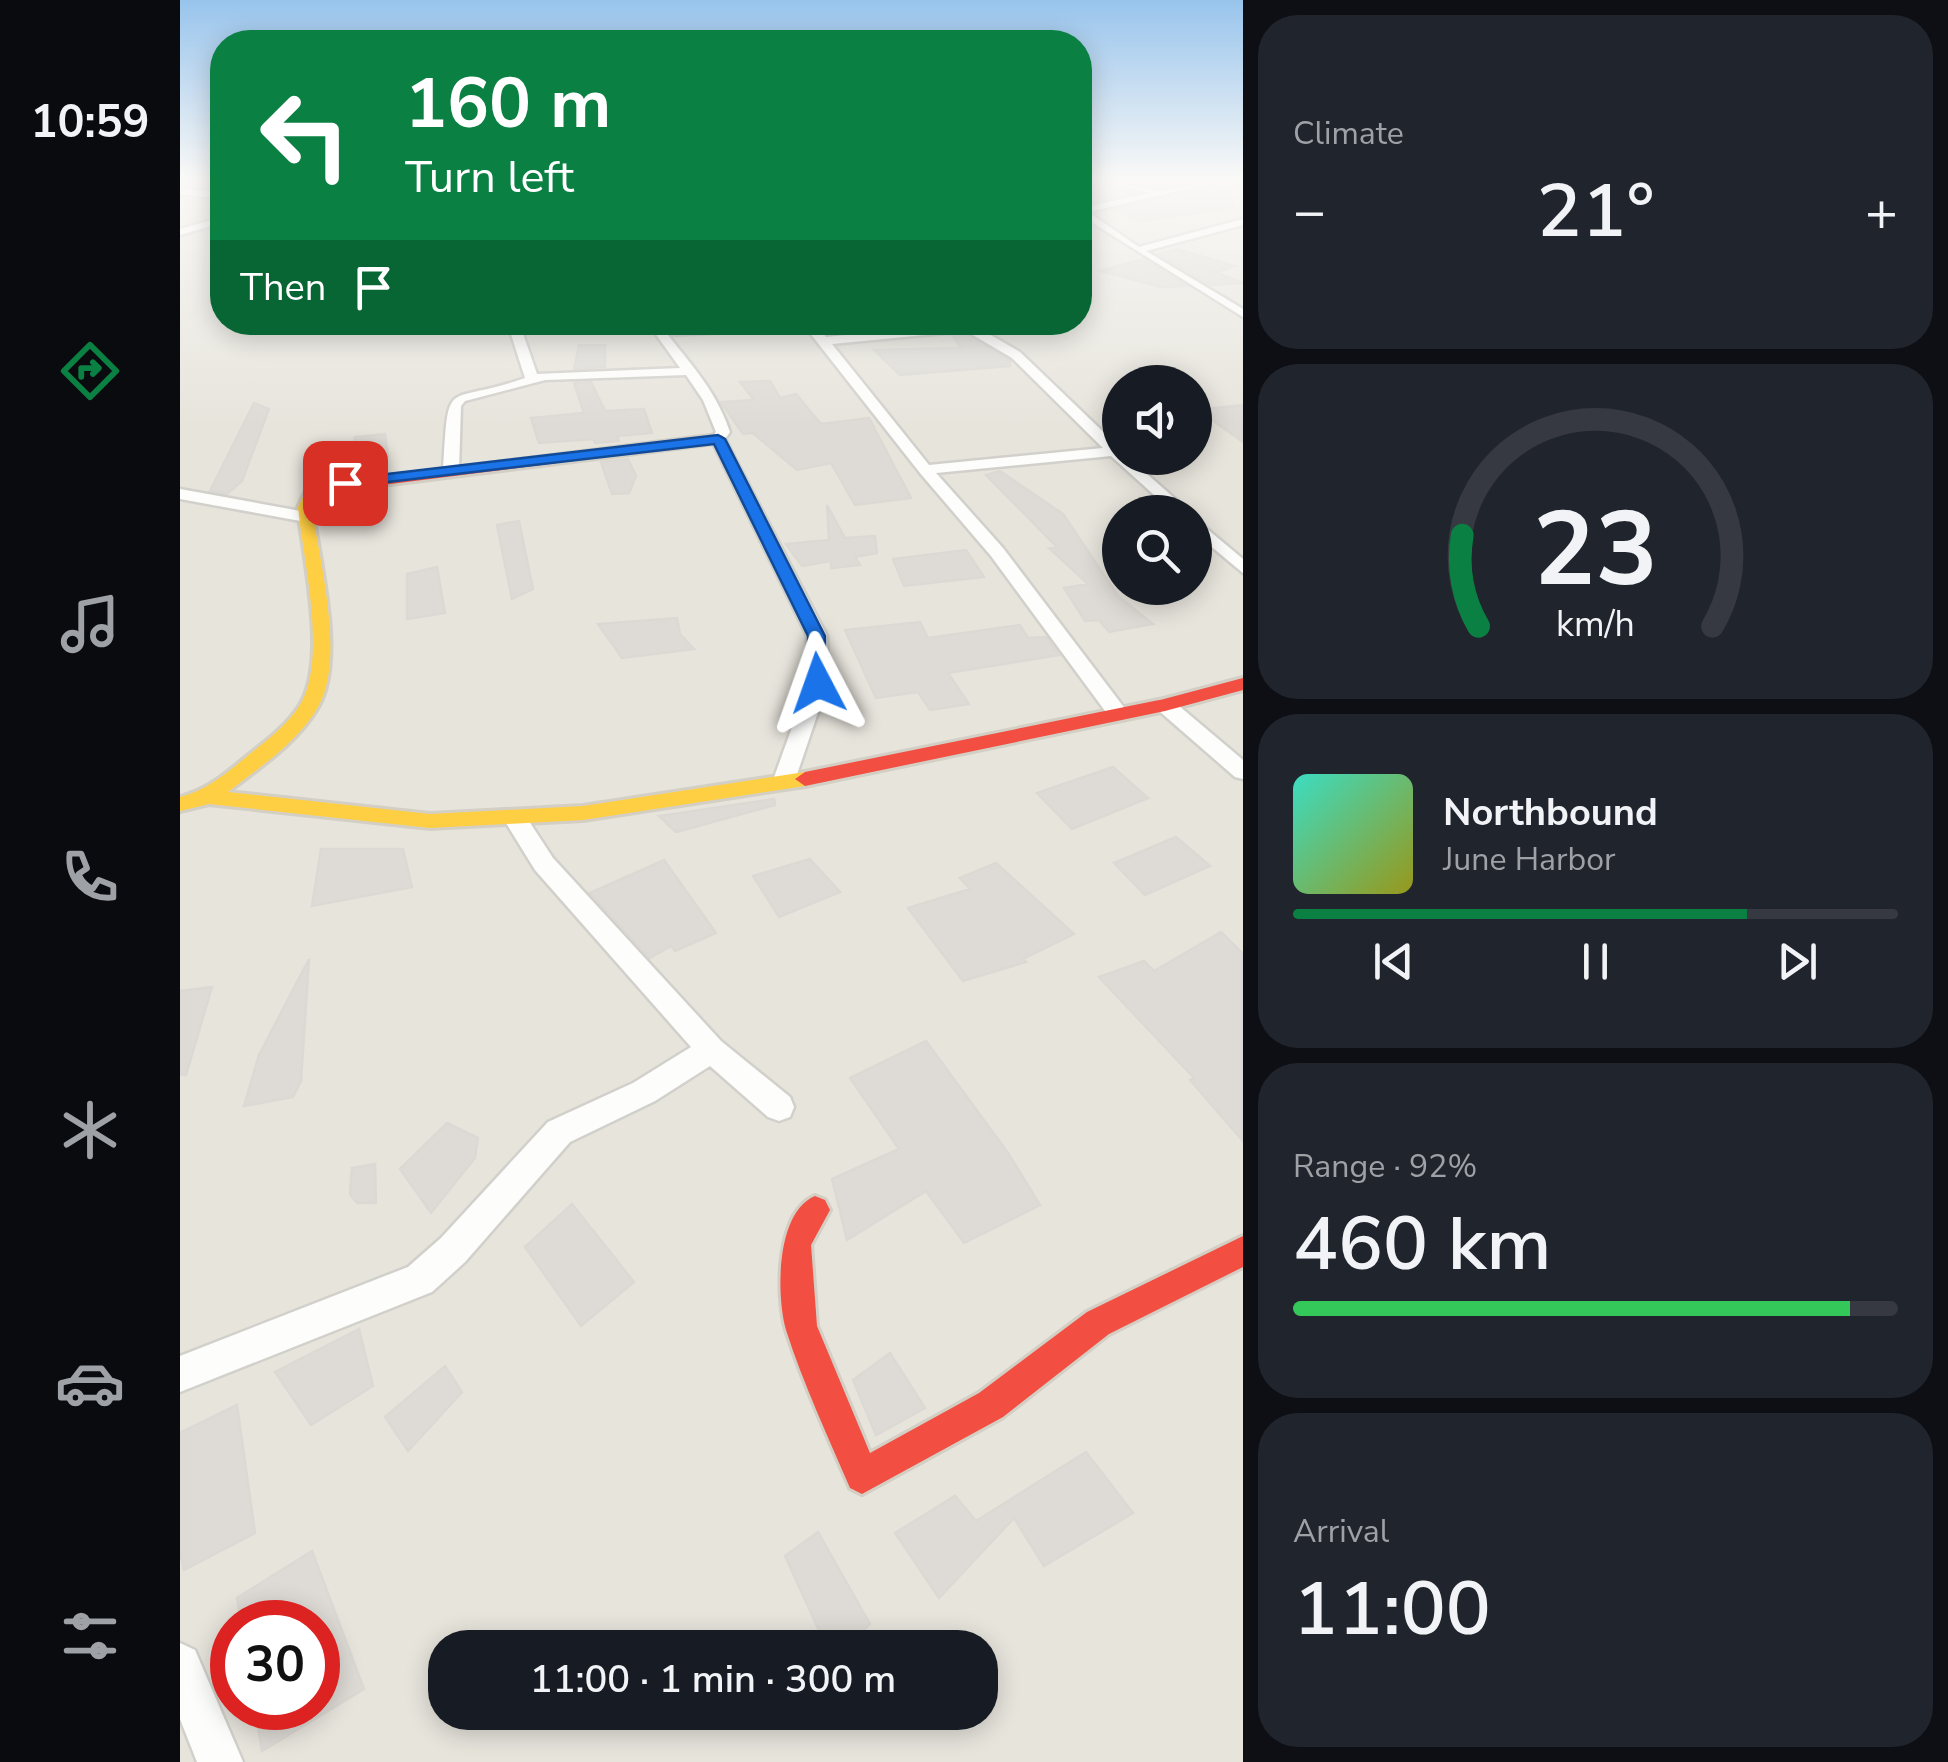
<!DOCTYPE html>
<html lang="en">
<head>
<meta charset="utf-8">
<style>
  body { margin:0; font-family:"Nunito Sans",sans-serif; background:#20242c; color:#f1f3f6; height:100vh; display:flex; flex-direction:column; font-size:38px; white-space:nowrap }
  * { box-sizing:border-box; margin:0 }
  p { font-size:32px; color:#9ea1a6 }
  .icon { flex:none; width:55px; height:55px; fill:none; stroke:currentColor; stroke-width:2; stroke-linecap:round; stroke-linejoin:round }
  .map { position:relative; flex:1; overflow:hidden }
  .drawer { display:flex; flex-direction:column; gap:15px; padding:15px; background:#0d0f14; width:705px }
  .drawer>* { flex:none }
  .hud { position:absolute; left:30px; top:30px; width:882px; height:305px; border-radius:40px; box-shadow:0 5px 25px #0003; background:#0b8043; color:#fff; overflow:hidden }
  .tools { position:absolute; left:922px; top:365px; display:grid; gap:20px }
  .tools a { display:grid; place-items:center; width:110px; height:110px; border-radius:50%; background:#171b24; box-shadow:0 5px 25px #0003; font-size:50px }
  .speed { position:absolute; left:30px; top:1600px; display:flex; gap:20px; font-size:50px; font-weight:700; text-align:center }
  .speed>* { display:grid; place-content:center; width:130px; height:130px; border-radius:50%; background:#171b24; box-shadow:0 5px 25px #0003; line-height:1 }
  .speed .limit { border:15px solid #d22; background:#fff; color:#111 }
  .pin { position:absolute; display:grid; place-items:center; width:85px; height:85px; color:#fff; margin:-42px; border-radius:20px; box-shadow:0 5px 15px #0006 }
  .me { position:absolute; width:110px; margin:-55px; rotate:356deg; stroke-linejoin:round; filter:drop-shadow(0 0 8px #0008) }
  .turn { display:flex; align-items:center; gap:35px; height:210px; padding:0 30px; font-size:45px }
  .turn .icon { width:130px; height:130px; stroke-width:2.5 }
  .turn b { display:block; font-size:70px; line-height:85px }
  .then { display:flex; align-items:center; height:95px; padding:0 30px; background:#0003; gap:20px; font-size:38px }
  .big { font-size:75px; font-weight:600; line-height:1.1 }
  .drawer .widget { flex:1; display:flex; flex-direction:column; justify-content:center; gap:15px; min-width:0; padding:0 35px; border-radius:40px; background:#20242c }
  .drawer .dial { align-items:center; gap:0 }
  .dial svg { height:260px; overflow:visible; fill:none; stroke:#363941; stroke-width:7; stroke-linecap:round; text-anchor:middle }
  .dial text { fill:#f1f3f6; stroke:none }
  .song { display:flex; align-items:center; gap:30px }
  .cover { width:120px; height:120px; border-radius:15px; background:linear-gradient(135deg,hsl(170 70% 55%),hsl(60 70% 35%)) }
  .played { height:10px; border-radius:5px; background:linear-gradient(90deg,#0b8043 75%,#363941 75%) }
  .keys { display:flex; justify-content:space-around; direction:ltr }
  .heat { display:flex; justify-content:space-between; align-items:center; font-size:55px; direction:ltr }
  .charge { height:15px; border-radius:8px; background:linear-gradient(90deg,#34c759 92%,#363941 0) }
  .trip { position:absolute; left:248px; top:1630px; width:570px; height:100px; border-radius:40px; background:#171b24; box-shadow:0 5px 25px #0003; font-weight:600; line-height:100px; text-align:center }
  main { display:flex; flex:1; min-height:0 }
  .tab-bar { display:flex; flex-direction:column; width:180px; justify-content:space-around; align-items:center; background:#090b0e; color:#9ea1a6 }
  .tab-bar .icon { width:70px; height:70px }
  .tab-bar .selected { color:#0b8043 }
  .tab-bar b { font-size:45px; color:#f1f3f6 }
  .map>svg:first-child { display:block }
</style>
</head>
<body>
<main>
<nav class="tab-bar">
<b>10:59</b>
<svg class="icon selected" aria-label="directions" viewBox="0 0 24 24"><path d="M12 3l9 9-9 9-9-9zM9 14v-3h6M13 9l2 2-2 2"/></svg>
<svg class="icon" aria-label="music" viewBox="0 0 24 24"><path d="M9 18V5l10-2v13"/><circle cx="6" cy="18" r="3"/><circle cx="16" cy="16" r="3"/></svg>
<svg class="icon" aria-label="phone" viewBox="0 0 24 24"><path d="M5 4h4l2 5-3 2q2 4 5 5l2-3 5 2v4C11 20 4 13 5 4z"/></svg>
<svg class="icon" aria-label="climate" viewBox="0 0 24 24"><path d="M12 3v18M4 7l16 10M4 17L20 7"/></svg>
<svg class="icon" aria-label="car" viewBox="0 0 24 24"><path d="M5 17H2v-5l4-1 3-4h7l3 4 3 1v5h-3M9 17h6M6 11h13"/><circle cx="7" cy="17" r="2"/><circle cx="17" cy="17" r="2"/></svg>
<svg class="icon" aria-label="filters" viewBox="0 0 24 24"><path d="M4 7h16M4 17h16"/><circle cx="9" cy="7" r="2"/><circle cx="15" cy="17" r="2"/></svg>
</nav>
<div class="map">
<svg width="1063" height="1762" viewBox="0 0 1063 1762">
  <rect width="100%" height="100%" fill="#f4f2ee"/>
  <path fill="#e7e4dc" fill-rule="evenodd" d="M0,180H42V322H900V180H1063V1762H0ZM940,382H1015V458H940ZM940,512H1015V588H940ZM52,1622H138V1708H52ZM265,1648H800V1712H265Z"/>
  <path fill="#dedbd6" stroke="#dcd9d4" stroke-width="2.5" d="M900,180H914L953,193L914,201L907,198L921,195L900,189Z
    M1050,180L1053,208L959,221L934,210Z
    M997,249L1055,266L1036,272L1063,283L1030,285L979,254Z
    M963,259L1006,286L981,287L920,271Z
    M785,335L830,361V366L720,375L694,350L781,348L773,336Z
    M399,345H425V367L394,369Z
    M590,381L600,398L616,394L641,424L689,418L731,498L675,505L651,463L617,470L573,433L563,434L541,402L574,400L560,382Z
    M411,382L425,411L464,409L472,433L437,436L439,441L415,443L413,439L359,443L351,418L404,413L394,383Z
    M74,403L89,409L62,481L47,494L30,491Z
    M1063,405V442L1018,410Z
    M205,434L208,457L171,462L175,437Z
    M448,459L456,476L449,493L432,494L421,462Z
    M820,471L883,514L938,596L973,624L929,632L919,620L905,621L884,588L908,584L869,548L877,547L806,475Z
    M647,505L665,538L695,536L697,553L675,557L680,565L651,568V561L622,566L606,544L649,540Z
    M339,521L353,589L332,599L317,525Z
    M786,550L804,577L724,586L713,559Z
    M257,567L265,613L227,619V574Z
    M497,618L500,634L514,649L442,658L418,624Z
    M740,622L748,638L840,625L848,638L866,637L879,655L768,673L789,704L750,710L738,692L696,698L665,630Z
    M933,767L968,798L892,829L857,793Z
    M594,799L595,805L496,832L479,816Z
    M996,837L1030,866L965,895L934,863Z
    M141,849H223L232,887L132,906Z
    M630,859L660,892L599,917L573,876Z
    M484,860L536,933L495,951L491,946L470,958L410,893Z
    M816,863L894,934L843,959L846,962L783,981L728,908L790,889L780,878Z
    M1041,932L1063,954V1141L1010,1080L1014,1078L919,977L964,961L974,971Z
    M129,959L121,1081L113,1097L64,1106L79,1055Z
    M32,987L6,1075L0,1074V991Z
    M746,1041L828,1153L860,1205L784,1243L746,1191L667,1240L652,1179L719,1149L670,1078Z
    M267,1123L298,1138L295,1158L251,1213L220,1169Z
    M195,1164L196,1203H177L170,1194L172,1168Z
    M392,1204L454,1282L401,1326L345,1247Z
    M179,1329L193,1386L131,1425L95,1372Z
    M710,1353L745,1408L696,1435L673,1380Z
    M265,1366L282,1392L228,1451L205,1417Z
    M57,1405L75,1533L4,1570L0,1553V1433Z
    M906,1452L953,1513L864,1566L834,1518L759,1598L715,1533L775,1496L796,1521Z
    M638,1532L690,1624L664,1648H647L605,1556Z
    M132,1551L184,1689L82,1751L75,1708H138V1622H61L57,1598Z"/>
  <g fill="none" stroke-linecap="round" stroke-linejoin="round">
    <g stroke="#d2d0cb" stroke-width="5">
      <path id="street" d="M918,180L981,191L1045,180L908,212L959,247L1063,219V225L966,251L1063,309V317L900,215V208L970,193Z
        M0,188L42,193V199L0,194Z
        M42,217V223L0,235V229Z
        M332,322H344L341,328L357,374L500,368L467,322H479L483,328L635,322L646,337L788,322L840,352L940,448V458H949L1010,512H993L931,456L756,473L823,548L949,714L945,719H931L811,556L740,473L626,328L488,335C513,367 536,391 550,432L545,439L647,636L648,683L614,783L611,788H595L592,783L628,683L627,636L531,439L536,432L523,400L506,375L365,380L285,401L281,406L279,471L271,476L263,471C269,372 264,407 345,378L329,328ZM786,331L832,358L923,448L749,465L652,344Z
        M0,489L126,512L134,517L126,522L0,499Z
        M1015,519L1063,559V573L1015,533Z
        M985,699L992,700L1063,760V779L1055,777L978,710L975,705L978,700Z
        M335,810L343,812L373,858L541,1041L610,1097L614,1107L610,1117L599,1121L588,1117L530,1066L475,1101L390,1142L285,1262L252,1292L0,1392V1356L228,1267L261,1238L368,1122L453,1083L511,1047L355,870L323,818Z
        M0,1643L15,1650L63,1762H17L0,1719Z"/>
    </g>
    <g stroke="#d3cfc5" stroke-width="6">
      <path id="slow" d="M150,484L162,487L136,499L132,507C139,561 166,658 138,707C118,742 80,767 48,792L250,814L403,806L625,772L635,779L625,786L403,820L250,828L29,804L0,811V797C28,790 48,772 71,753C89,739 108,724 120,705C148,659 123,559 118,507L125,493Z"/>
    </g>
    <g stroke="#d3cfc5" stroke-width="6">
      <path id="jam" d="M538,435L543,436V442L155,491L148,487L155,483Z
        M1063,678V690L985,711L625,786L615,779L625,772L984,699Z
        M635,1196L645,1200L650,1210L631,1245L637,1326L690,1453L799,1393L907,1312L1063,1236V1267L929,1334L823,1417L682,1494L670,1488C648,1437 623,1383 606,1330C596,1295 596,1212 635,1196Z"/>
    </g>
    <use href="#street" fill="#fdfdfc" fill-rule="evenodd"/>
    <use href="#slow" fill="#ffcf43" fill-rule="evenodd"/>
    <use href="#jam" fill="#f24e42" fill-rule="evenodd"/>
  </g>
  <linearGradient id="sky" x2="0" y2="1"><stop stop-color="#98c4ec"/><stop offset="0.42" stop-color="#faf9f7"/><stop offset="1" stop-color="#faf9f7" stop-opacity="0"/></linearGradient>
  <rect width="1063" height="426" fill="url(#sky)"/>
  <path fill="#1a73e8" stroke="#114b97" stroke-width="2.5" d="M538,435L545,439L645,636V687H632L629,683L628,636L534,444L165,487L158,483L165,479Z"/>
</svg>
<div class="tools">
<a><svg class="icon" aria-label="sound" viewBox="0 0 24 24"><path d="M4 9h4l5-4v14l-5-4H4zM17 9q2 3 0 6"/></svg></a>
<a><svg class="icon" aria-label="search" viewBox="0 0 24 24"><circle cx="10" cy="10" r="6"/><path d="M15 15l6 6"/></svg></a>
</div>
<div class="speed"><div class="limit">30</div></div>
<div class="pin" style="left:165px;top:483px;background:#d93025"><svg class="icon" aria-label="arrive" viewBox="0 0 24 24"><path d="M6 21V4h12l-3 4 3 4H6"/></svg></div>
<svg class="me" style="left:638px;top:683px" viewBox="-20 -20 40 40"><path d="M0-17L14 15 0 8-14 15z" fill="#1a73e8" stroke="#fff" stroke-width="4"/></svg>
<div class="trip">11:00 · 1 min · 300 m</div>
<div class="hud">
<div class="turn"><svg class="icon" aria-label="left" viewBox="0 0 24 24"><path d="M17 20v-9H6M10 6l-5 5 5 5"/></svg><div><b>160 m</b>Turn left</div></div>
<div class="then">Then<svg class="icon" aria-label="arrive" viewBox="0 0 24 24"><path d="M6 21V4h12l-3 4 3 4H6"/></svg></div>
</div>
</div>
<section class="drawer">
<div class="widget"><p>Climate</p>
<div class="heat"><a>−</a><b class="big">21°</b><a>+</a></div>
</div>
<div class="widget dial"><svg viewBox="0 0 100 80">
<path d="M14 69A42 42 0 1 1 86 69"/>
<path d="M14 69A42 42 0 0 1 9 41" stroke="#0b8043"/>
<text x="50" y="56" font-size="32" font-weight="700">23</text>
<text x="50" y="72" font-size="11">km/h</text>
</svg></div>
<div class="widget">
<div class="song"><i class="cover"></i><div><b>Northbound</b><p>June Harbor</p></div></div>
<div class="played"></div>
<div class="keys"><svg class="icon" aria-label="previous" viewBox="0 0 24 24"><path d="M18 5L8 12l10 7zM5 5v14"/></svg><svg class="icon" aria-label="pause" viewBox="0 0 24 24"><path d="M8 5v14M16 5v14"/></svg><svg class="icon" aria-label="next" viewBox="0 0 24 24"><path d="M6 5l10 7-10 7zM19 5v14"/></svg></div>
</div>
<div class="widget"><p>Range · 92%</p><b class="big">460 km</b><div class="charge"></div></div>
<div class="widget"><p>Arrival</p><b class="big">11:00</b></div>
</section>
</main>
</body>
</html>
